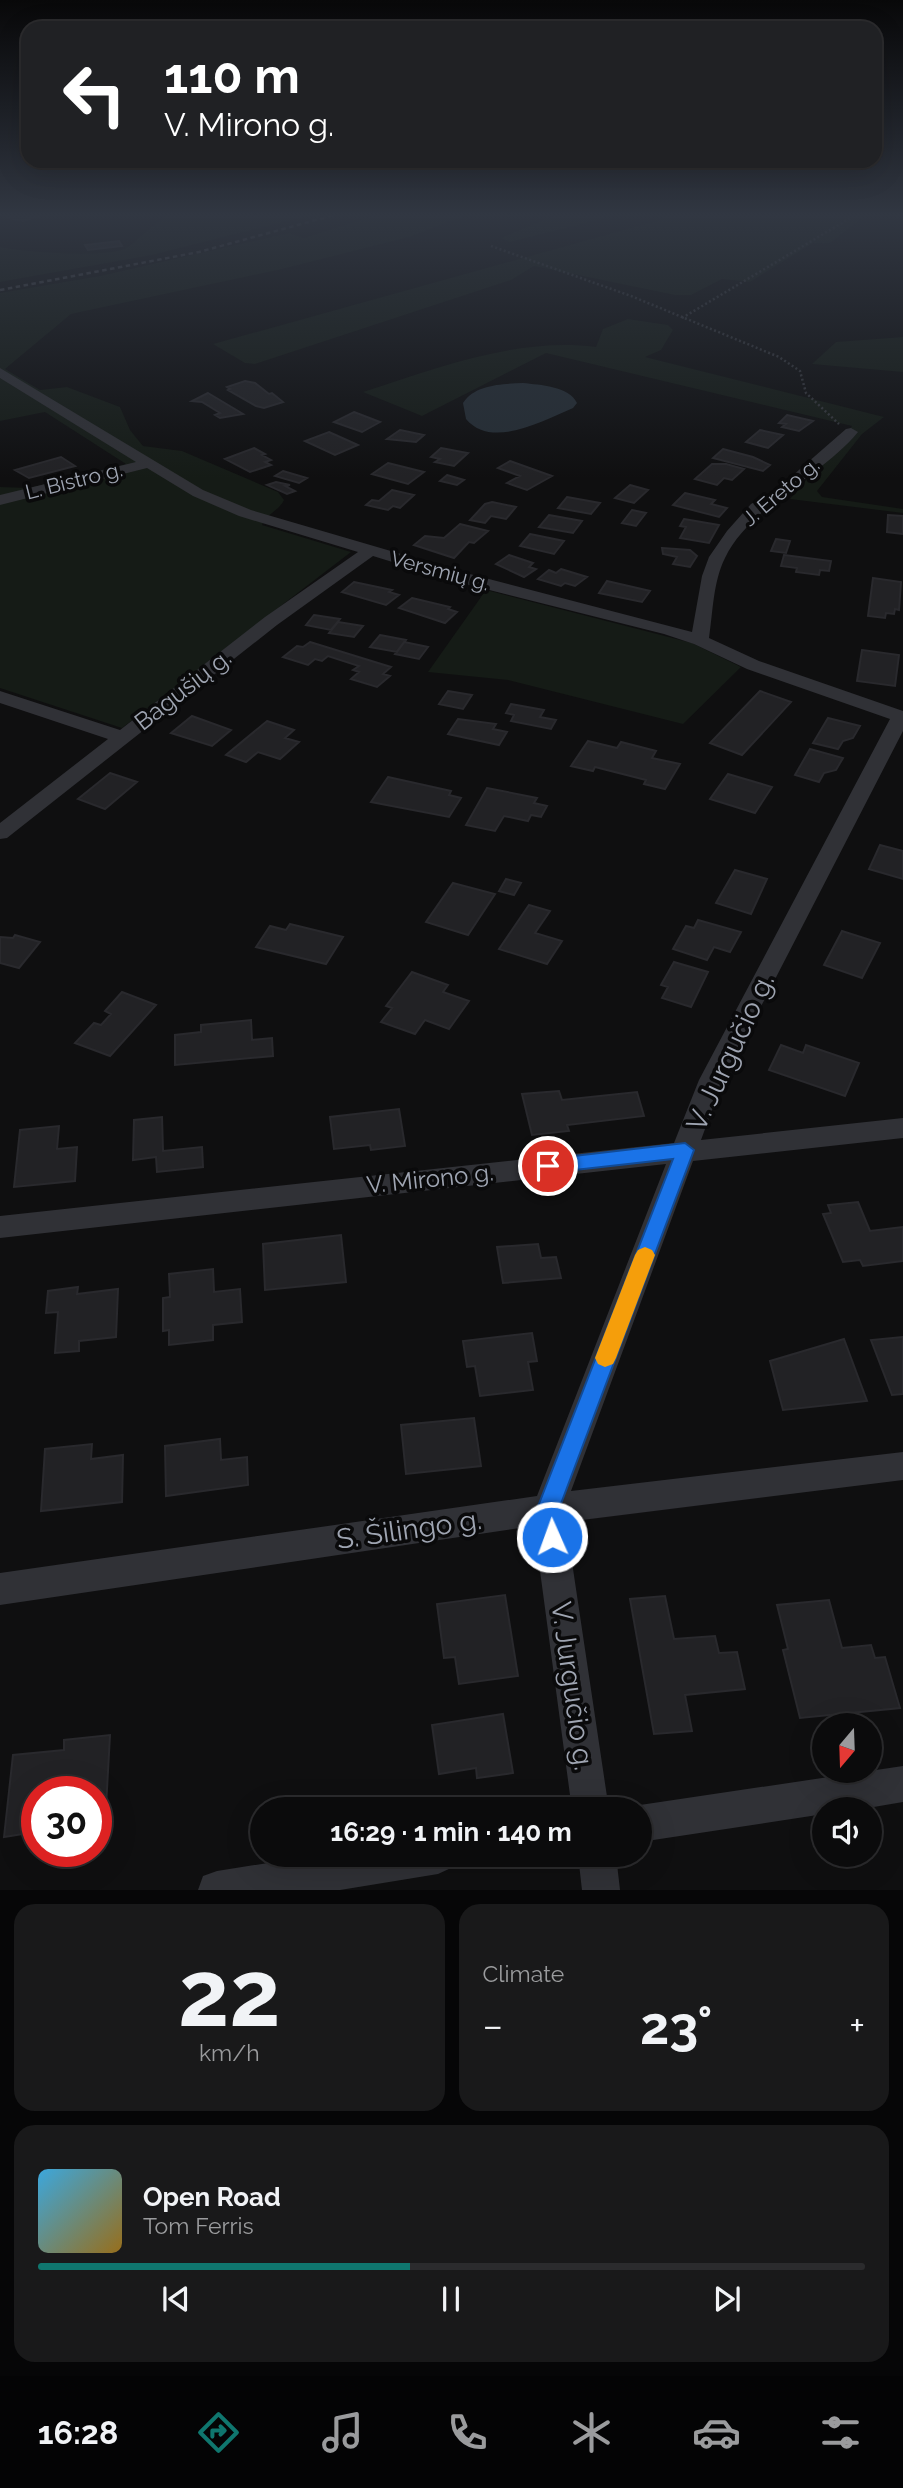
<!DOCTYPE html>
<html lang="en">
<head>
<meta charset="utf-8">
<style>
  body { margin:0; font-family:Raleway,sans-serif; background:#19191a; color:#f1f3f6; height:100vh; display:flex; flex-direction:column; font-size:26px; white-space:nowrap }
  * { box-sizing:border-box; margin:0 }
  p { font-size:23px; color:#9a9b9d }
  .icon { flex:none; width:38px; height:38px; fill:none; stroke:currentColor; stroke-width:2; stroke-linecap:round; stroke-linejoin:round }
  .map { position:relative; height:1890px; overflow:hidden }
  .side { display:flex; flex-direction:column; gap:14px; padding:14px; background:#060607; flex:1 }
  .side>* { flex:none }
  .hud { position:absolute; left:21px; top:21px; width:861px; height:147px; border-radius:21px; box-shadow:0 7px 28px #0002,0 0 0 2px #2b2b2d; background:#202124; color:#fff; overflow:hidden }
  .needle { width:46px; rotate:199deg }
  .fabs { position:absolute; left:812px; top:1713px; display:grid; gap:14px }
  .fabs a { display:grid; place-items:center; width:70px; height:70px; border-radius:50%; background:#0b0b0c; box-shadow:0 7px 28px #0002,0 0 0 2px #2b2b2d; font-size:35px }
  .speed { position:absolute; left:21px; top:1776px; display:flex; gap:14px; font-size:35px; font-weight:700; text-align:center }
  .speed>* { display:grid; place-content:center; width:91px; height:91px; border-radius:50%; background:#0b0b0c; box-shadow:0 7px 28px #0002,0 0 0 2px #2b2b2d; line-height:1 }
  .speed .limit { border:10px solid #d22; background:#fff; color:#111 }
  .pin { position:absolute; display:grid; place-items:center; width:60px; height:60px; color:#fff; margin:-30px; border:4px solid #fff; border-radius:50%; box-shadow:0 2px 7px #0007 }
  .me { position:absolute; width:77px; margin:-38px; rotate:358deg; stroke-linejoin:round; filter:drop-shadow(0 0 5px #0008) }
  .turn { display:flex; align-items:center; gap:24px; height:147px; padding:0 28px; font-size:32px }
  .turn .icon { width:91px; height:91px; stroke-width:2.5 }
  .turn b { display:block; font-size:49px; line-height:60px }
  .big { font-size:52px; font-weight:700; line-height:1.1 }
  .side .tile { flex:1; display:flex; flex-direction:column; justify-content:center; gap:10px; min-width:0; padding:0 24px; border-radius:21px; background:#19191a }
  .side .dial { align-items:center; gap:0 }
  .dial b { font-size:91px; line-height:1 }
  .song { display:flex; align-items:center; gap:21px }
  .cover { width:84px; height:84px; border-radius:10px; background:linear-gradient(135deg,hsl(200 70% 55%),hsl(40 70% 35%)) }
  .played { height:7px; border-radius:4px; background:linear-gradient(90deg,#0f766e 45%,#2b2b2d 45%) }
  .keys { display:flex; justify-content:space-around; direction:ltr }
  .heat { display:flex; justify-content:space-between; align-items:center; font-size:38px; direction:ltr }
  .side .tiles { flex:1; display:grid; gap:14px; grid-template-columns:1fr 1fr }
  .tile:last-child { grid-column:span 2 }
  .trip { position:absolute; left:250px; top:1797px; width:402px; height:70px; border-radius:35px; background:#0b0b0c; box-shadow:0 7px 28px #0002,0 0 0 2px #2b2b2d; font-weight:700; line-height:70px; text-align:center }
  .dock { display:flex; height:112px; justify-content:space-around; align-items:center; background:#040405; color:#9a9b9d }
  .dock .icon { width:49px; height:49px }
  .dock .on { color:#0f766e }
  .dock b { font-size:32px; color:#f1f3f6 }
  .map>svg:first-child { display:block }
</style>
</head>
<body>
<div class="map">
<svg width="903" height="1890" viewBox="0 0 903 1890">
  <rect width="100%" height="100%" fill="#0f0f10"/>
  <path fill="#151b16" d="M172,214H315L152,255L0,282V247C25,252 101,258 124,249C137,244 151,222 172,214Z
    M379,214H469L409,237L282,269L71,314L5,369L40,390L67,387L120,407L130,430L143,446L182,451L278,492L284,500C279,511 267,513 262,525L351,552L122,728L0,688V487L29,488L126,464L45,412L0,421V293L100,276L289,233L304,238Z
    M558,214H621L510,242L501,238Z
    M657,214H867L830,243H813L750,282L722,279L691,295H675L534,266L511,280L255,364L245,363L213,344L660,220L662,217Z
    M628,319L668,325L673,330L661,350L645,357L884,417L862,434L817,491L822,497L903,509V513L790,499L852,426L546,353L422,416L363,392C437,368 517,337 596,347L603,329Z
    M903,337V372L812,364L836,342Z
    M486,590L692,643L741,667L683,724L508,680L428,672Z"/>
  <path fill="#252d34" d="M523,383C540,385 569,386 577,403L573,408C544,420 492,450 466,419L463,403C475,384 503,384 523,383Z"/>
  <path fill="#222225" stroke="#29292d" stroke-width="2" d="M18,214H45L23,221L8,218Z
    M119,241L122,246L88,250L85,245Z
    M245,381L255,383L269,394L272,393L283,402L264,408L256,406L228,390L230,389L227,387Z
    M208,393L243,414L220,418L215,415L220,413L202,402L192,401Z
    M354,412L380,422L362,432L334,422Z
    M787,415L813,421L799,431L782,427L786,424L779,423Z
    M400,430L424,435L416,442L387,439Z
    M760,430L783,435L768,448L746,442Z
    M329,432L358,445L335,455L305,441Z
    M254,448L265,454L262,455L271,460L265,462L271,465L250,472L225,459Z
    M441,448L468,453L454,466L435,462L440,459L431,457Z
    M723,449L753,457L770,465L763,471L713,458Z
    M61,457L75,466L29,478L15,470Z
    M510,461L552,476L527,490L507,483L520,476L498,468Z
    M388,463L424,472L408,484L372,474Z
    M712,464H726L744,469L732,480L724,478L717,485L695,479Z
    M283,471L307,478L299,483L275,476Z
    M447,475L464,480L457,485L440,481Z
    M276,482L290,485L285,486L295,491L287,494L267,485Z
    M630,485L648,490L634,503L615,498Z
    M392,490L414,495L400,508L393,506L388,510L366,505L372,500L379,501Z
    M685,493L715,500L711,504L727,508L719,517L673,505Z
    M567,497L600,503L591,514L558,508Z
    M492,502L516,507L506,519L491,516L485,523L470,520L485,504Z
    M632,510L646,513L636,526L622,523Z
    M549,515L582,521L573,533L539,527Z
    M888,515L903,516V534L887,532Z
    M684,519L719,525L709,543L680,538L686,527L680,526Z
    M460,524L488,531L474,543L469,542L454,558L414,545L425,536L444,538Z
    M530,534L564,541L554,554L520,546Z
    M776,539L790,541L786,553L771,551Z
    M662,548L690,550L697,556L690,567L673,564L677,557L663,554Z
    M509,555L533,563L529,567L536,569L524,577L496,564Z
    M784,555L831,561L829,571L820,570L819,575L796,572L797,568L781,566Z
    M561,569L587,577L575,586L565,583L561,586L538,579L549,570L556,573Z
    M873,578L901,582L899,610L895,609L894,614L886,613L885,618L868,616Z
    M607,581L650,591L642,602L599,593Z
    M354,582L392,590L389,592L399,595L386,605L342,592Z
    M412,598L450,607L448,609L457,612L445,623L399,608Z
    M314,615L340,619L331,630L306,625Z
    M338,622L363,626L354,637L329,633Z
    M380,635L406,640L397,652L370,647Z
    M310,642L391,667L383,674L390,676L377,687L351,679L359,672L353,670L359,666L328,656L322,661L315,659L308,665L283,657L297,646L303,647Z
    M404,642L428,647L419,659L395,654Z
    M862,650L899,655L895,686L857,681Z
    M448,691L472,695L463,709L439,704Z
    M760,691L791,702L742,755L710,743Z
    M511,704L544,710L540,717L556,720L551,729L511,721L514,715L506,713Z
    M192,716L231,730L212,746L171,733Z
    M828,718L860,726L853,738L843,741L838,749L813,743Z
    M458,719L496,724L493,729L507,732L499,745L448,734Z
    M267,721L294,730L285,738L299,742L280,759L258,752L246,762L226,755Z
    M588,741L617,748L621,742L656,751L652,758L680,764L665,789L644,784L646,780L595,767L593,771L571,766Z
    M810,749L843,758L836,770L824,773L819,782L795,775Z
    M110,773L137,782L105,809L78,799Z
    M728,774L772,787L755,813L710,799Z
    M388,777L451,791L449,795L461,798L449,817L371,802Z
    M487,788L537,798L534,803L547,806L541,817L531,815L528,821L504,816L495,831L466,825Z
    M880,845L903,851V879L869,869Z
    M735,870L767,879L751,914L716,903Z
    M506,879L521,883L514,895L499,891Z
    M453,883L495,894L468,935L426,922Z
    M529,905L550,911L535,933L562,941L547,964L499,949Z
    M698,920L741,932L730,952L714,947L707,960L673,949L686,926L694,928Z
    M290,924L343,937L326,964L256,947L270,926L286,930Z
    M842,931L880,943L862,978L824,965Z
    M15,935L40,942L19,968L0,963V937L13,938Z
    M674,962L708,972L691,1007L662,998L668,987L661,985Z
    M412,972L448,985L443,992L469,1001L449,1029L425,1020L415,1034L381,1022L392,1008L386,1006Z
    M122,992L156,1005L110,1056L75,1043L94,1023L101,1025L111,1014L105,1011Z
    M251,1020L252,1040L272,1038L273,1056L175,1065V1035L201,1032V1025Z
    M781,1045L803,1053L806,1045L859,1063L845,1096L769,1070Z
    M559,1091L562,1100L637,1092L644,1116L567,1125L569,1131L532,1135L522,1094Z
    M399,1109L405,1146L371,1150L370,1145L334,1149L330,1117Z
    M162,1117L163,1151L202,1147L203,1167L157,1172L156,1157L133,1160L134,1120Z
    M59,1126L57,1149L77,1147L75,1181L14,1187L20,1130Z
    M858,1202L870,1231L903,1227V1261L863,1266L860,1260L843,1262L823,1214L831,1213L828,1205Z
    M341,1235L346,1282L265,1290L263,1244Z
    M538,1244L541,1258L556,1257L561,1278L503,1283L497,1247Z
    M213,1269L214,1292L240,1289L242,1322L213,1325V1340L169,1345V1330L163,1331V1298L170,1297L169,1274Z
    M78,1287L77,1294L118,1289L116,1337L79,1341V1351L55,1353L58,1312L46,1313L48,1291Z
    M532,1333L537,1361L528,1362L533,1390L480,1396L475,1366L467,1367L463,1341Z
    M903,1337V1394L892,1395L871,1340Z
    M844,1339L867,1401L783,1410L770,1361Z
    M474,1418L481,1466L406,1474L401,1425Z
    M220,1439L221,1460L247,1457L248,1485L166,1496L165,1446Z
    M92,1444L91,1459L123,1455L122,1502L41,1511L45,1449Z
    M505,1595L518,1676L459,1684L455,1657L444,1658L437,1604Z
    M665,1596L674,1639L715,1636L719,1653L737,1652L745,1689L685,1695L692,1731L654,1734L630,1599Z
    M829,1600L842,1648L871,1645L875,1658L885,1657L900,1708L800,1718L783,1650L788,1649L777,1605Z
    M503,1714L513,1773L477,1778L476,1768L439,1774L432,1725Z
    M110,1735L106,1807L96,1808V1792H37L36,1832L4,1837L13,1755L64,1750V1740Z"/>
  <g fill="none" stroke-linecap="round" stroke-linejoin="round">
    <path stroke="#36383d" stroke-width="2.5" stroke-dasharray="2 2.5" stroke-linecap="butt" d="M491,246L631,296L779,357L800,371L806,393L839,424
      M682,318L857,214"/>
    <path fill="#303136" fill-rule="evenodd" d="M0,368L203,490L251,510L466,573L692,632L702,576L709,557L727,531L751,504L776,490L846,429L851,428L858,432C821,477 750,506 725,558C713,582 713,612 709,638L759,661L903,711V731L723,1080L701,1140L903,1118V1138L693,1161L571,1491L903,1452V1480L566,1522L609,1810H572L534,1526L0,1605V1573L537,1496L666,1164L0,1238V1216L674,1143L699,1080L890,719L747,669L694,644L664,634L454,581L373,556L277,625L7,838L0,839V823L108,739L0,703V691L120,730L265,617L358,552L239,516L193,496L147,468L0,505V495L136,462L0,378Z
      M903,1766V1802L856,1810H824V1814L640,1842V1810H630L640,1805Z
      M318,1855H457L451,1868L438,1874L340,1890H198L203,1876L217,1871Z
      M578,1855H616L620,1890H582Z"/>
    <path stroke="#43454b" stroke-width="2.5" stroke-dasharray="4.5 3.5" stroke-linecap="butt" d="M0,290L199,252L338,214"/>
  </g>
  <linearGradient id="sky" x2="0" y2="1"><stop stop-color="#080809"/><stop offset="0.45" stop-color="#313742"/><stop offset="1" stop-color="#313742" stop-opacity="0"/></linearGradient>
  <rect width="903" height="478" fill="url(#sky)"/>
  <path fill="#1a73e8" stroke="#114b97" stroke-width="2" d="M685,1143L694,1150L559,1509L563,1537L560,1544L552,1547L544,1544L537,1509L673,1159L548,1173L539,1166L548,1159Z"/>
  <path fill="#f59e0b" d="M645,1247L652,1250L655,1255L616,1358L613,1364L605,1367L598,1364L595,1358L635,1255L638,1250Z"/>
  <g text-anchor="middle" stroke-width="7" stroke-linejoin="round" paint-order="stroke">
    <g font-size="21" fill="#9fa5b2" stroke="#0a0a0b">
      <text transform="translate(74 481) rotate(-14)" y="7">L. Bistro g.</text>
      <text transform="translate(781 492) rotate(-40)" y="7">J. Ereto g.</text>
      <text transform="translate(440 571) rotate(15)" y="7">Versmių g.</text>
    </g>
    <g font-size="24" fill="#9fa5b2" stroke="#0a0a0b">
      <text transform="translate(183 690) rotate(-38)" y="8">Bagušių g.</text>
      <text transform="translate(430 1179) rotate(-6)" y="8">V. Mirono g.</text>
    </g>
    <g font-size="28" fill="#9fa5b2" stroke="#0a0a0b">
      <text transform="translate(730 1052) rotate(-65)" y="10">V. Jurgučio g.</text>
      <text transform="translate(409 1529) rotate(-8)" y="10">S. Šilingo g.</text>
      <text transform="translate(573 1686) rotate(82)" y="10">V. Jurgučio g.</text>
    </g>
  </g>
</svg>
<div class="fabs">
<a><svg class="needle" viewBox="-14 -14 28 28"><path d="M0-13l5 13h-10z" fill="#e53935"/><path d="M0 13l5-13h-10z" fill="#9a9b9d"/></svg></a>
<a><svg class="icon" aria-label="sound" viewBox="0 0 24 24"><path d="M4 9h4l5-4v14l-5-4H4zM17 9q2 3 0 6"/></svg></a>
</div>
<div class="speed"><div class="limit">30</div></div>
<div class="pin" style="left:548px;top:1166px;background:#d93025"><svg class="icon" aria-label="arrive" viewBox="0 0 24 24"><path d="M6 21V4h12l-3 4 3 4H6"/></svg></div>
<svg class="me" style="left:552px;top:1537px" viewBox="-20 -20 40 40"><circle r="17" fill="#1a73e8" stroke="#fff" stroke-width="3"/><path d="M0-11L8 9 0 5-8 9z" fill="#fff"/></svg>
<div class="trip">16:29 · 1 min · 140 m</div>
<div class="hud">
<div class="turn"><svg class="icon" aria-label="left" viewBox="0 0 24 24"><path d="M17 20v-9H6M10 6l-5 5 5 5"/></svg><div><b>110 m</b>V. Mirono g.</div></div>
</div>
</div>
<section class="side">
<div class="tiles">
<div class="tile dial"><b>22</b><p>km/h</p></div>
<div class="tile"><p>Climate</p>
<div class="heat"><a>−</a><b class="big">23°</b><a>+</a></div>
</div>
<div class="tile">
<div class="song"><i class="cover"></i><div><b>Open Road</b><p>Tom Ferris</p></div></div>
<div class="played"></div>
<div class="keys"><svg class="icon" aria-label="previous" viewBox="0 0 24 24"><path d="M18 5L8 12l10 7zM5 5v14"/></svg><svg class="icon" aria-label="pause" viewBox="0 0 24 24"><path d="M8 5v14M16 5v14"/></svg><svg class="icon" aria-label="next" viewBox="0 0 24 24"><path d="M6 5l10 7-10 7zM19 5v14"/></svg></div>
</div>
</div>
</section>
<nav class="dock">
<b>16:28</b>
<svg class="icon on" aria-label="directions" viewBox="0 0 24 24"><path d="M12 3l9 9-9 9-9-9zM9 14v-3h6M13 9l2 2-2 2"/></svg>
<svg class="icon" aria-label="music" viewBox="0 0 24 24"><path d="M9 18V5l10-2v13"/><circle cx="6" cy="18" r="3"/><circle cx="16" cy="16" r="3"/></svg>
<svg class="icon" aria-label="phone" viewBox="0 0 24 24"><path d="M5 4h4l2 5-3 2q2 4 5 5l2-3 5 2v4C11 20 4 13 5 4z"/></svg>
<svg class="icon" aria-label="climate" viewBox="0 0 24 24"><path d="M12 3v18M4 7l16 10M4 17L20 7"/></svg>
<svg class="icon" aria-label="car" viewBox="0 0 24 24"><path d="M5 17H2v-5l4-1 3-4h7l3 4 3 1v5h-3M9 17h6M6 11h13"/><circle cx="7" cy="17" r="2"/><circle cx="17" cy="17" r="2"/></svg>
<svg class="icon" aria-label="filters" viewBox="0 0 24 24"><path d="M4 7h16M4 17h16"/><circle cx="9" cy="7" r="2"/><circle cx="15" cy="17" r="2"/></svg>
</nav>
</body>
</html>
